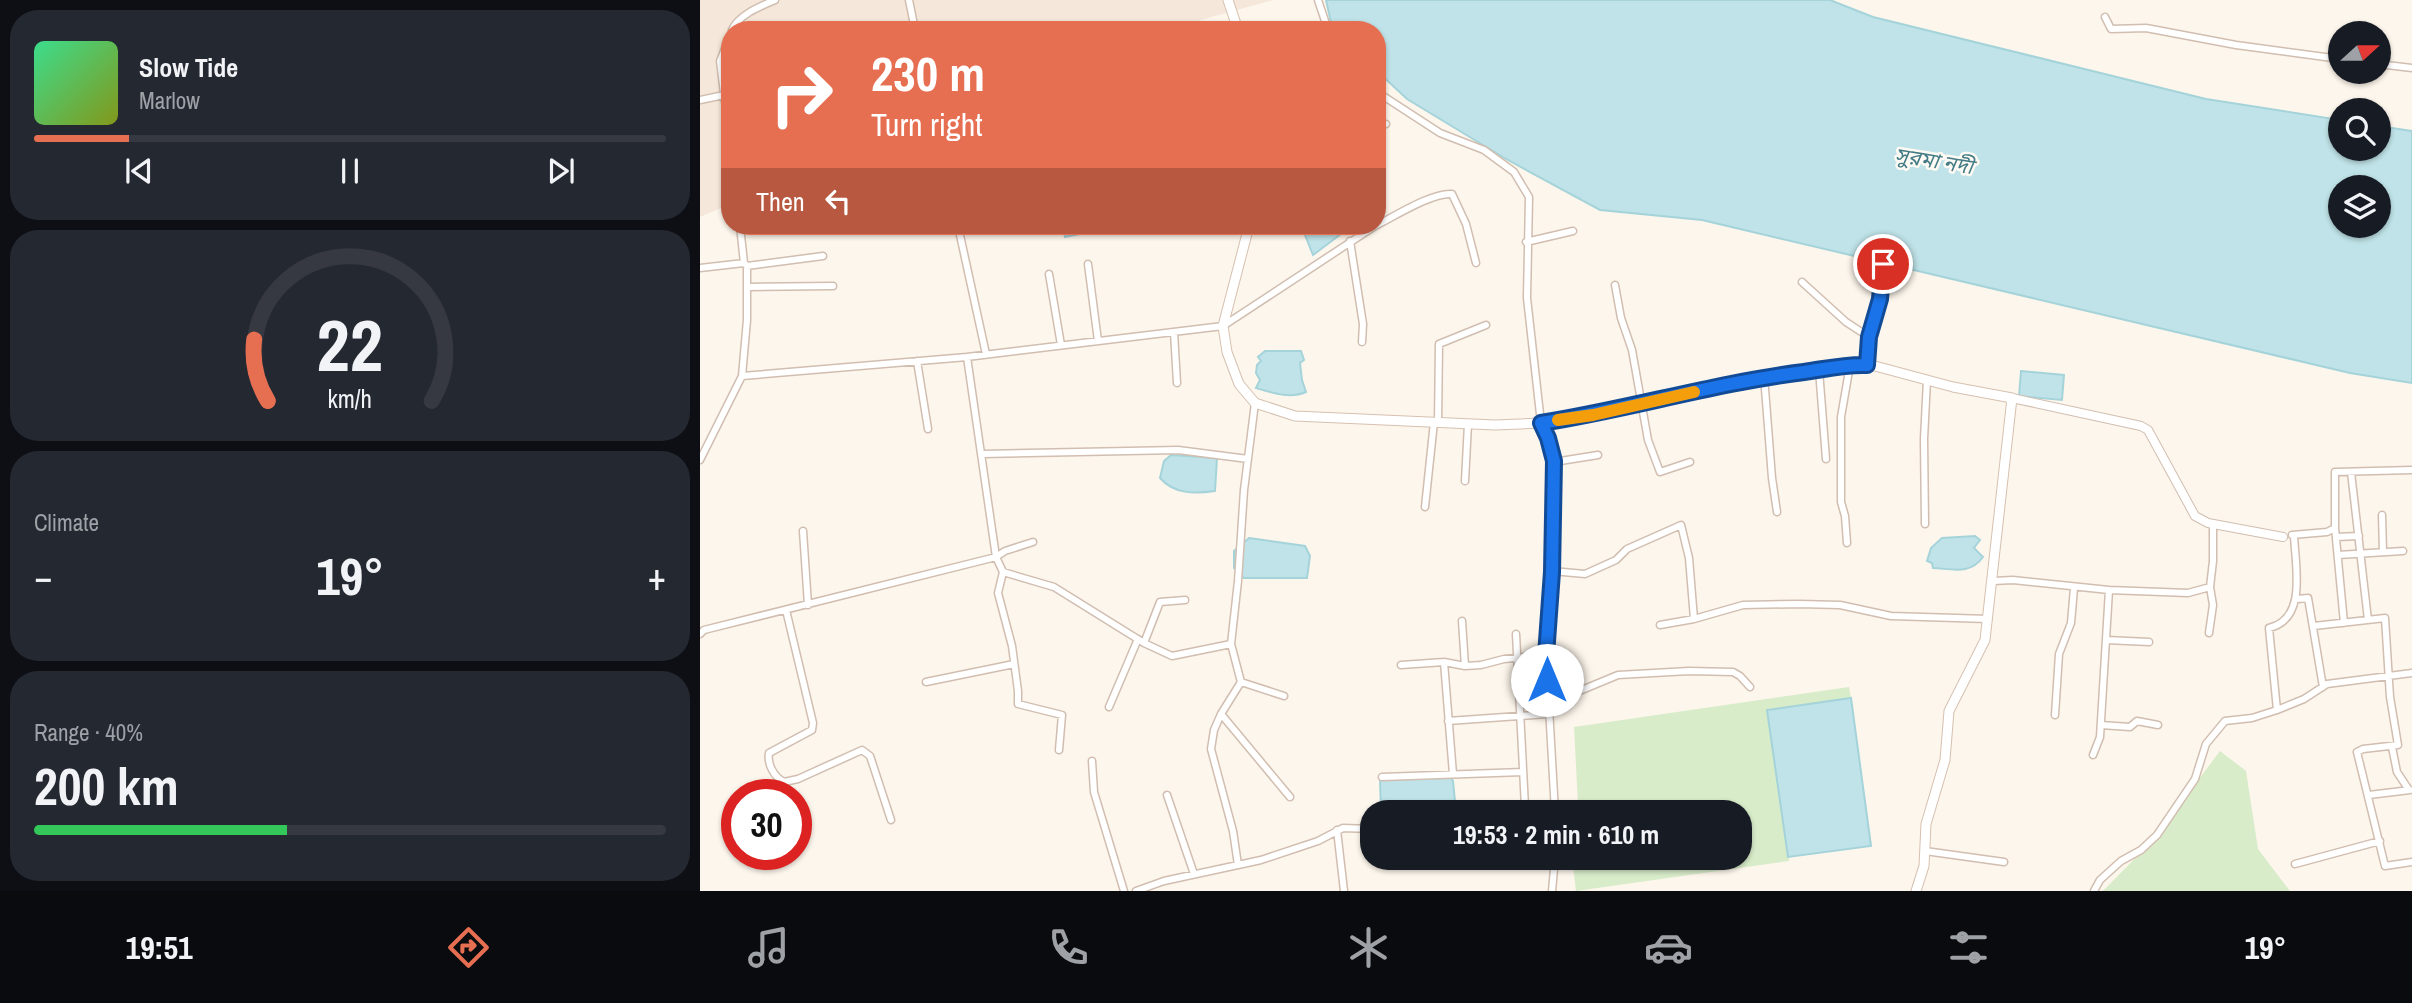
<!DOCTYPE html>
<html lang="en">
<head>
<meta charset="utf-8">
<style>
  body { margin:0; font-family:"Archivo Narrow","Noto Sans Bengali",sans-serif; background:#242831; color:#f1f3f6; height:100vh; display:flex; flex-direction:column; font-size:26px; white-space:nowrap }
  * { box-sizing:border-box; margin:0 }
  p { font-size:23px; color:#9ea1a6 }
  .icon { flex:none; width:38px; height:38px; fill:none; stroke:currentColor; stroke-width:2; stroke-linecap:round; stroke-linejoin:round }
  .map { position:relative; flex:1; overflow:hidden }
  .panel { display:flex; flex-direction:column; gap:10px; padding:10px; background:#0d0f14; width:700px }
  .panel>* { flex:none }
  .banner { position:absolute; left:21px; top:21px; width:665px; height:214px; border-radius:28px; box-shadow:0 2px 5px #0004; background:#e76f51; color:#fff; overflow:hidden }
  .needle { width:46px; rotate:69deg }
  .fabs { position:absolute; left:1628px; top:21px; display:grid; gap:14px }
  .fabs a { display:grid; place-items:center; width:63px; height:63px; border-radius:50%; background:#171b24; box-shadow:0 2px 5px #0004; font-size:35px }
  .speed { position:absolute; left:21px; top:779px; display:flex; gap:14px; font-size:35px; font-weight:700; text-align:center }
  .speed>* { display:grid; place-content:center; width:91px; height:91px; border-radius:50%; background:#171b24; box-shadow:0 2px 5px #0004; line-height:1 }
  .speed .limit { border:10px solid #d22; background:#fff; color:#111 }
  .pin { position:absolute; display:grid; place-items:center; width:60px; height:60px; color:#fff; margin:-30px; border:4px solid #fff; border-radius:50%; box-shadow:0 2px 7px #0007 }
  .me { position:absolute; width:77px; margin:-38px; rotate:0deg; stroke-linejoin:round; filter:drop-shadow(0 0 5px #0008) }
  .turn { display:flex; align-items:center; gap:24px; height:147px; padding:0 35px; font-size:32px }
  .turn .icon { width:91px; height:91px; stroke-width:2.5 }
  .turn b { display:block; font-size:49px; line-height:60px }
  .then { display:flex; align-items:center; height:66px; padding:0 35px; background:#0003; gap:14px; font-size:26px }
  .big { font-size:52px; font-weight:700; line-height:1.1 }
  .panel .widget { flex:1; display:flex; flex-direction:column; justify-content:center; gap:10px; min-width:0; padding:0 24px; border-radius:28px; background:#242831 }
  .panel .dial { align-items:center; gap:0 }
  .dial svg { height:182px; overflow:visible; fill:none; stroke:#363941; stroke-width:7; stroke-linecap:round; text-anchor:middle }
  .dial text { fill:#f1f3f6; stroke:none }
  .song { display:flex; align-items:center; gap:21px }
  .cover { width:84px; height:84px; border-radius:10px; background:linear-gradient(135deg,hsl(150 70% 55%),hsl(70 70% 35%)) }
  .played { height:7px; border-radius:4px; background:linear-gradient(90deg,#e76f51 15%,#363941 15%) }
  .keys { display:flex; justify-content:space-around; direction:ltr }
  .heat { display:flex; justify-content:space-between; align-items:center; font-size:38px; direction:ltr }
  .charge { height:10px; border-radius:5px; background:linear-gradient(90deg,#34c759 40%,#363941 0) }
  .trip { position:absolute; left:660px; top:800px; width:392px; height:70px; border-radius:28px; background:#171b24; box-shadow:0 2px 5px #0004; font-weight:700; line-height:70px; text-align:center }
  .menu { display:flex; height:112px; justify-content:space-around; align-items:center; background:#090b0e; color:#9ea1a6 }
  .menu .icon { width:49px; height:49px }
  .menu .selected { color:#e76f51 }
  .menu b { font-size:32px; color:#f1f3f6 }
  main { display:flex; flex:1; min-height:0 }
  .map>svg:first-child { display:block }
</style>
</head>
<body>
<main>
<section class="panel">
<div class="widget">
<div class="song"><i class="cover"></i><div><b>Slow Tide</b><p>Marlow</p></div></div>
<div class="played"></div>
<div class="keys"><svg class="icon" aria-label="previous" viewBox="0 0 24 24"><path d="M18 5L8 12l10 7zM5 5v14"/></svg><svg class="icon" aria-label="pause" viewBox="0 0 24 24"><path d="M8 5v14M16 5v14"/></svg><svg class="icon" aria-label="next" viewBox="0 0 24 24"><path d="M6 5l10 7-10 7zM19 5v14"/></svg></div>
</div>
<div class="widget dial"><svg viewBox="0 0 100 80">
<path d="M14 69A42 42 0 1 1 86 69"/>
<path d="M14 69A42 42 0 0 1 8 42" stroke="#e76f51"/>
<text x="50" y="56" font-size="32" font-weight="700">22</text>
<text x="50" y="72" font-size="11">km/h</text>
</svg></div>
<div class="widget"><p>Climate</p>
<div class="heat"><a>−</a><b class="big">19°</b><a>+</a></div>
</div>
<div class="widget"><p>Range · 40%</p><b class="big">200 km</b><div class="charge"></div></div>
</section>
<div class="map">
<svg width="1712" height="891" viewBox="0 0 1712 891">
  <rect width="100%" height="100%" fill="#fdf6ec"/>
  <path fill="#f5e8da" d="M0,0H573L465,30H30V204L0,217Z"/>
  <path fill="#d8ecc9" d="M1149,687L1151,698L1067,710L1089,861L876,891L872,858H1040V812H865L864,805L878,804L874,727Z
    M1520,751L1546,771L1558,849L1590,891H1403L1453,840Z"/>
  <path fill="#bfe3e8" stroke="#a5d3da" stroke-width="2" fill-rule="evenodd" d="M626,0H1130L1173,17L1506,99L1640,120V149H1678V126L1712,131V383L1650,373L1002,220L900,210L806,159L707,99L677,71V30H635L632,27ZM1640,187H1678V226H1640Z
    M363,226H393L394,231L365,237Z
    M606,226H639L645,231L613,255L603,230Z
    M565,351H601L604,360L600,363L602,380L606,392C590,399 573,393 556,388L560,380L556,373L557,365L561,361L558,357Z
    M1321,371L1364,375L1362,400L1319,396Z
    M471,455L517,458L515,491C494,494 474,494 460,478L464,461Z
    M1275,536L1280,540L1274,548L1283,557C1270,575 1253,569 1233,568L1232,563L1227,561L1231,548L1242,538Z
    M549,538L605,546L610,556L607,578H544L534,568V551Z
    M1151,698L1171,846L1088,857L1067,710Z
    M750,776L753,781L756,812H681L680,779Z"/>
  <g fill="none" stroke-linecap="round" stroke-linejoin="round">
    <g stroke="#d1beb0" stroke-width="9">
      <path id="minor" d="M209,0L215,30
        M618,0L628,30
        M1405,17L1411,29L1446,28L1536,45L1640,59
        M32,30C38,15 61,6 75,0
        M30,36L20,61L30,142
        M1678,64L1712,68
        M677,92L740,133L784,150L814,172L829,197L827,298L841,423L848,438L854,462L852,571L846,655L855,812
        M0,100L24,95
        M677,126L686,124
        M677,225C695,216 733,192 752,194L766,224L776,263
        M258,226L286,354
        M650,241L663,324L662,342
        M826,242L873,231
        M388,264L398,341
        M47,266L123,256
        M0,268L44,263
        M349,274L361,345
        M1102,282L1146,322L1169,337
        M915,285L921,318L932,350L948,440L960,472L990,462
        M48,287L133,286
        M474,332L477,383
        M267,357L296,557L303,572L298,593L312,646L318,691V704L362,715L359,750
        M217,361L228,429
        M1167,365L1169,337L1180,299L1183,264
        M1119,370L1126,459
        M42,376L267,357L523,326L675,226
        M1064,376L1072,478L1077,512
        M555,403L544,490L538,581L531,644L541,682L584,696
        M738,422L739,344L786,325
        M283,454L478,450L548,459
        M0,460L42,376L47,320V266L44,263L40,226
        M854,462L898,455
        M1651,472L1668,620
        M765,481L768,424
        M725,507L734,422
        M1682,515L1683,552
        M1225,524L1224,439L1227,380
        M1635,528L1644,623
        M103,531L108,605
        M1592,535L1627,532L1635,528V472L1712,470
        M1636,537L1659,536
        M1147,543L1145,516L1141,502V417L1150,365
        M1638,555L1703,551
        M852,571L885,574L916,560L927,549L981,525L989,558L994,619
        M303,572L354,587L444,643L472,656L531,644
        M1293,581L1313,580L1409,590L1400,737L1393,755
        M1409,590L1488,593L1510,587
        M1597,599L1608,598L1623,687
        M86,610L113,723L112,730L69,753C67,764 74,777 84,782L98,779L162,750L170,756L191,820
        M762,621L765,666
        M960,625L994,619L1043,605L1099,604L1140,605L1191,616L1288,619
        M1614,626L1685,618L1690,697L1698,745L1663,749L1657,752L1685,866L1712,862
        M1509,633L1513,605L1510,587L1513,561V524
        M0,634L4,630L296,557L305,551L333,542
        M816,634L825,807
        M1406,640L1449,642
        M444,643L460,602L485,600
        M744,662L753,774
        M701,665L744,662L765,666L781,665L804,659L846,655
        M226,682L314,664
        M848,704L918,675L989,671L1033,672L1040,676L1050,687
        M409,707L438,639
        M1577,710L1604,699L1627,684L1712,673
        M521,714L590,797
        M1355,715L1359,654L1371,623L1374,588
        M748,721L848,714
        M1401,725L1430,727L1437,721L1458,725
        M1692,747L1697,772L1709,790
        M392,761L394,792L424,891
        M682,777L823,772
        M467,795L494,874
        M1669,795L1710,790
        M637,830L644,891
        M1225,851L1304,862
        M1595,864L1680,841
        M538,865L533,831L511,749L514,730L521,714L541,682
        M436,891L464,881L561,860L618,841L643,828L672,829
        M852,891L855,858
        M1394,891L1400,880L1421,861L1441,850L1457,835L1495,779L1506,744L1525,721L1552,718L1577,710L1569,628C1608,619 1595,565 1594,535"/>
    </g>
    <g stroke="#d1beb0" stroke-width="10">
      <path id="tertiary" d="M1312,398L1441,426L1448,430L1495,516L1508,523L1583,537"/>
    </g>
    <g stroke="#d6c0b0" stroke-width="11">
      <path id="secondary" d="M528,0L538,30
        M549,226L523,326L527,352L539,384L555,403L595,416L795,425L841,423L893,415L1064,376L1150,365L1175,366L1253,387L1312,398L1285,640L1249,711L1245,760L1226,824L1224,866L1216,891"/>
    </g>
    <use href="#minor" stroke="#fff" stroke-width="6"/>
    <use href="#tertiary" stroke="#fff" stroke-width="8"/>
    <use href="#secondary" stroke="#fff" stroke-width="9"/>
  </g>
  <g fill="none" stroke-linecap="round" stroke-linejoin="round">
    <g stroke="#114b97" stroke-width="18">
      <path id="route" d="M847,680L846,655L852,572L854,461L848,438L841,423C930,409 1015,383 1104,372C1125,369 1146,364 1167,365L1169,337L1180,299L1183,264"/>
    </g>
    <use href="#route" stroke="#1a73e8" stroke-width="12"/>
    <path stroke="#f59e0b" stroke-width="12" d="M858,420L893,415L994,392"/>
  </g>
  <g text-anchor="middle" stroke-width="5" stroke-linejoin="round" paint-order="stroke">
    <g font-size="21" font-style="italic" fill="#437c86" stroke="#fffaf3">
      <text transform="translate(1234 161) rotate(9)" y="7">সুরমা নদী</text>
    </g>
  </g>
</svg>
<div class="fabs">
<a><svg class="needle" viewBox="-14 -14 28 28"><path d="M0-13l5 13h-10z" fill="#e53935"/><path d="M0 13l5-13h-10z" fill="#9ea1a6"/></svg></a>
<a><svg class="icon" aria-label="search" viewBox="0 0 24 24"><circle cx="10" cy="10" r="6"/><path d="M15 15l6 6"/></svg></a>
<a><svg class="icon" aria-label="layers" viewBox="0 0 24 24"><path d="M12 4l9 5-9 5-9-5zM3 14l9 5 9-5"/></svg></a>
</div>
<div class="speed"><div class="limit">30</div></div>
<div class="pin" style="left:1183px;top:264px;background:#d93025"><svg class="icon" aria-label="arrive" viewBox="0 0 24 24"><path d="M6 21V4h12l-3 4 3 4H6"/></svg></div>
<svg class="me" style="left:847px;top:680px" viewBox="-20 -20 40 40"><circle r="19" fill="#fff"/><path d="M0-13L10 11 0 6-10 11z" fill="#1a73e8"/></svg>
<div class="trip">19:53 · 2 min · 610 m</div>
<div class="banner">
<div class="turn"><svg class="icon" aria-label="right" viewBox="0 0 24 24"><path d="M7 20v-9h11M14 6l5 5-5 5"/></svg><div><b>230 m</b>Turn right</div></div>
<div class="then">Then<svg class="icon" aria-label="left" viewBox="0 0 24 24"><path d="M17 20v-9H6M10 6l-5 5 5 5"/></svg></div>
</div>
</div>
</main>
<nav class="menu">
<b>19:51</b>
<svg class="icon selected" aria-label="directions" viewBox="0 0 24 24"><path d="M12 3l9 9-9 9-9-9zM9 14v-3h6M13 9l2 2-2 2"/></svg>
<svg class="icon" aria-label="music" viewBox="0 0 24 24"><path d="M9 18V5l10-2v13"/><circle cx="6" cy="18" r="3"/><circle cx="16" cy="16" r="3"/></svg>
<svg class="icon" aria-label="phone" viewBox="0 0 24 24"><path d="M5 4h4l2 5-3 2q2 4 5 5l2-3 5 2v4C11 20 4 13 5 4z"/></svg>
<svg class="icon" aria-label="climate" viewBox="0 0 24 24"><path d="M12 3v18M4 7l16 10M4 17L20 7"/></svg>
<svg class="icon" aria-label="car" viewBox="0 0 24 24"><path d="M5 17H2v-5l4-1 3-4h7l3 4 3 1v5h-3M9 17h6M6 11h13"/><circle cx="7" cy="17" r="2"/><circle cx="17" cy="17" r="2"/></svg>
<svg class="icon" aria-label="filters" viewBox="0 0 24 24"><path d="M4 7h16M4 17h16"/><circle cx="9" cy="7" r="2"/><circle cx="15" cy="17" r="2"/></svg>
<b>19°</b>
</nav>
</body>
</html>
